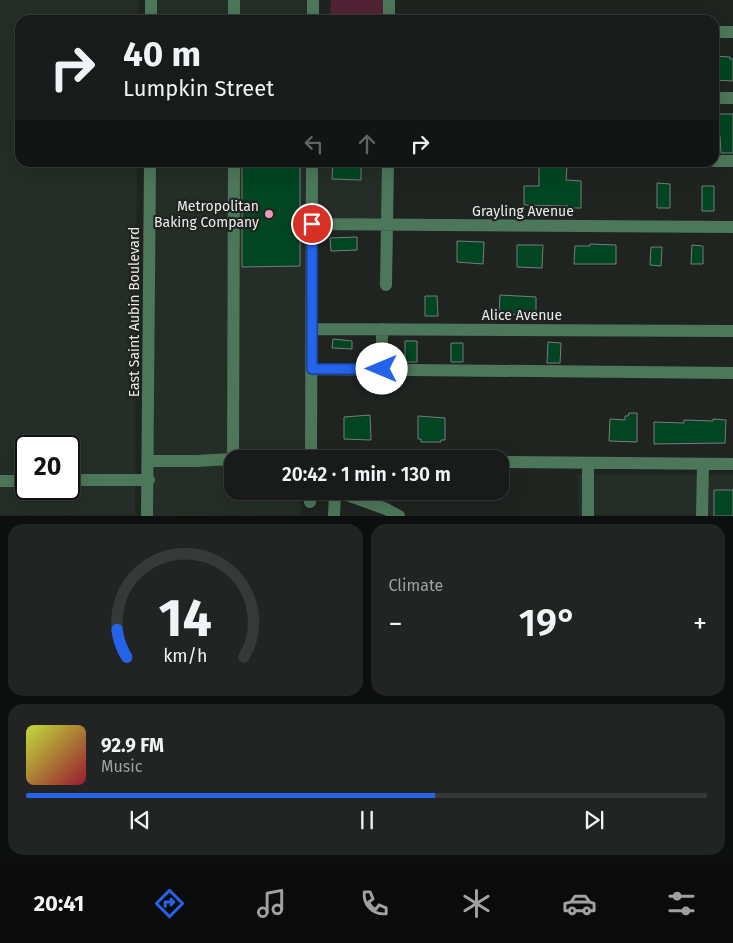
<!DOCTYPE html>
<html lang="en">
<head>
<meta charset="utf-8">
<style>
  body { margin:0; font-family:"Fira Sans",sans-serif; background:#212422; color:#f1f3f6; height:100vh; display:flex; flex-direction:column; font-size:19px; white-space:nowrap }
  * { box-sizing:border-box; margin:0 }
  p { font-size:16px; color:#9fa1a2 }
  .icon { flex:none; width:28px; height:28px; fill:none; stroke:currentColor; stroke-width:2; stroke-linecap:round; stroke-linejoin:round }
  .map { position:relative; height:516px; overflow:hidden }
  .details { display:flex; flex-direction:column; gap:8px; padding:8px; background:#0d0f0e; flex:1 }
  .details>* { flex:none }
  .guide { position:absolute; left:15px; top:15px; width:704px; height:152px; border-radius:15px; box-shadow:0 5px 20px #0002,0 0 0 1px #363938; background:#181b19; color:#f1f3f6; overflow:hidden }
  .speed { position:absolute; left:15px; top:435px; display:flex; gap:10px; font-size:25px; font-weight:700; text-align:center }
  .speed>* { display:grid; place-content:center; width:65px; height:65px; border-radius:50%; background:#181b19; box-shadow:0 5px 20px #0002,0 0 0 1px #363938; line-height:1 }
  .speed .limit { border:2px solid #111; border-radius:8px; background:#fff; color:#111 }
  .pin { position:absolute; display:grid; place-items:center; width:42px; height:42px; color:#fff; margin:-21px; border:2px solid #fff; border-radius:50%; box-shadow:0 1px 5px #0007 }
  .me { position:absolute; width:55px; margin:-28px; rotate:270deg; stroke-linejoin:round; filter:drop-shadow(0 0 4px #0008) }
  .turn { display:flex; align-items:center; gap:18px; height:105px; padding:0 25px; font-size:22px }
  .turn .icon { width:65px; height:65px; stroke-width:2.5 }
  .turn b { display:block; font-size:35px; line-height:42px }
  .lanes { display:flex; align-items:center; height:48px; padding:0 25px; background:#0003; justify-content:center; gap:25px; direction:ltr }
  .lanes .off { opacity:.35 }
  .big { font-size:38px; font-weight:600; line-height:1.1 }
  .details .widget { flex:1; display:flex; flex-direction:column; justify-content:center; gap:8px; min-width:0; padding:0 18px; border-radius:15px; background:#212422 }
  .details .dial { align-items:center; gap:0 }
  .dial svg { height:130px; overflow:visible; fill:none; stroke:#363938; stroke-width:7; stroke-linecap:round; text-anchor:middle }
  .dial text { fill:#f1f3f6; stroke:none }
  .song { display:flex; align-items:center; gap:15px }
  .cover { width:60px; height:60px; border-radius:8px; background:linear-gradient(135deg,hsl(70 70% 55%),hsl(350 70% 35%)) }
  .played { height:5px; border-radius:2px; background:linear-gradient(90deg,#2563eb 60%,#363938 60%) }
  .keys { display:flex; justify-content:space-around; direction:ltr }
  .heat { display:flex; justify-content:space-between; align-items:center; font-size:28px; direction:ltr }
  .details .tiles { flex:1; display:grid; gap:8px; grid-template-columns:1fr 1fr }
  .widget:last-child { grid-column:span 2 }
  .trip { position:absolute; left:224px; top:450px; width:285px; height:50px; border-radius:15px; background:#181b19; box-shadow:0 5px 20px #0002,0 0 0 1px #363938; font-weight:600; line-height:50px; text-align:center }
  .menu { display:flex; height:80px; justify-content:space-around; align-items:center; background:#0a0b0a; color:#9fa1a2 }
  .menu .icon { width:35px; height:35px }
  .menu .active { color:#2563eb }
  .menu b { font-size:22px; color:#f1f3f6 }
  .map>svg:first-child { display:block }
</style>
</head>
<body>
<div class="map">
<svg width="733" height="516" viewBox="0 0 733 516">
  <rect width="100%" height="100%" fill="#202421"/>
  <path fill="#242d26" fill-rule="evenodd" d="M0,0H139L138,20H20V162L137,163L135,515H0ZM26,446H69V489H26Z
    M151,0H313V20H151Z
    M150,163H388V225L313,224L311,459H232V491H301V515L149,516Z
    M578,474L733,475V515H579Z"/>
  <path fill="#502334" d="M331,0H383V20H330Z"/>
  <path fill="#014522" stroke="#787d79" d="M714,56L730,57V59H733V81L714,80Z
    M717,114H733V153H721L720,136H716Z
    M242,162H300V266L242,267Z
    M333,162H361V180L332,179Z
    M539,165L567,166L566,180L581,181V208H568V206L524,205V186H539Z
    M657,183L670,184V208H657Z
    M702,186H714V211H702Z
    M357,237V250L331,251L330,238Z
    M457,241L484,242L483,264L457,262Z
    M590,244L616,245V264H574L575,246H590Z
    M517,245H543L542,268L517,267Z
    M692,245L703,246V264H691Z
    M651,247H662L661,266L650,265Z
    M500,295L536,297V314L499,315Z
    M425,296H437L438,316H425Z
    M333,339L352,341V349L332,348Z
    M405,341H417V362H405Z
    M548,342L561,343L560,363H547Z
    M451,343H463V362H451Z
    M629,413H637V442L609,441L610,419L625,420V416H628Z
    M370,415L371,440L344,439V417Z
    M418,416L445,418V440H441V442H421V439H418Z
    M713,419L726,420L725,443L654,444V422L684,423V420L713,421Z
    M714,490H733V516H714Z"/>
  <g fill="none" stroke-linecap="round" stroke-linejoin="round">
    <path stroke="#4d775a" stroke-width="12" d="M151,20V0
      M234,20V0
      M313,20V0
      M389,20V0
      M714,32H733
      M714,98H733
      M714,161H733
      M312,224L733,227
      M386,285L388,162
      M312,329L733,331
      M382,329V369
      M312,369L733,373
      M233,459L234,162
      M233,459H310
      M311,459L312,162
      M149,461H196L232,459
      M500,462L733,464
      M69,480H149
      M0,481H26
      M336,491L386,509L399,516
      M310,502L311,491
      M147,516L150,162
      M334,516L335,491
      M588,516V463
      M702,516L703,464"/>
  </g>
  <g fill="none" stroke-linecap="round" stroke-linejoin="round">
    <g stroke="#184099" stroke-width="12">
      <path id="route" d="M312,224V369H382"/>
    </g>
    <use href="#route" stroke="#2563eb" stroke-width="9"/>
  </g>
  <circle fill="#ef9ab8" stroke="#202421" stroke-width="2" cx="269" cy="214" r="5"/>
  <g text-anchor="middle" stroke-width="4.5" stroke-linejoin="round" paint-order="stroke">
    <g font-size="14" fill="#ebeeec" stroke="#202421" text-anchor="end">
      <text x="259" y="211">Metropolitan<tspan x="259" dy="16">Baking Company</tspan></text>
    </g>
    <g font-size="14" fill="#ebeeec" stroke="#202421">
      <text x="523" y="216">Grayling Avenue</text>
      <text transform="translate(134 312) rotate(-90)" y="5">East Saint Aubin Boulevard</text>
      <text x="522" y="320">Alice Avenue</text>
    </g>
  </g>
</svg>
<div class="speed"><div class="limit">20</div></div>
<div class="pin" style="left:312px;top:224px;background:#d93025"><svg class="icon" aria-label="arrive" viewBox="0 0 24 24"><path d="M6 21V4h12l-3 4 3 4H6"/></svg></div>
<svg class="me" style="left:382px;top:369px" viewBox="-20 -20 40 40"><circle r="19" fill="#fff"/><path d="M0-13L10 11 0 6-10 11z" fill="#2563eb"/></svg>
<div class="trip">20:42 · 1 min · 130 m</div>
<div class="guide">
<div class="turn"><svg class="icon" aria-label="right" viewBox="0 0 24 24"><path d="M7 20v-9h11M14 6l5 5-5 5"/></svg><div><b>40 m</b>Lumpkin Street</div></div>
<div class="lanes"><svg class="icon off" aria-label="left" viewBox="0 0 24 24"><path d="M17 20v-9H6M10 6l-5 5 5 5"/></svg><svg class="icon off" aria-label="ahead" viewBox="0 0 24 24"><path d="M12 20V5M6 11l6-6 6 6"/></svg><svg class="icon" aria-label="right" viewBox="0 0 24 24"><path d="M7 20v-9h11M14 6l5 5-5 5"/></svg></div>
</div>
</div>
<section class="details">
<div class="tiles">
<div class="widget dial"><svg viewBox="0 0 100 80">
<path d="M14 69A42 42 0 1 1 86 69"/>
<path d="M14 69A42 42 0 0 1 8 52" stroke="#2563eb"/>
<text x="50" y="56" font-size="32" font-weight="700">14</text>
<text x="50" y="72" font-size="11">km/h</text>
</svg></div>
<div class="widget"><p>Climate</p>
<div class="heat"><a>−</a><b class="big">19°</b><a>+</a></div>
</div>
<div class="widget">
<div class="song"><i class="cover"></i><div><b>92.9 FM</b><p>Music</p></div></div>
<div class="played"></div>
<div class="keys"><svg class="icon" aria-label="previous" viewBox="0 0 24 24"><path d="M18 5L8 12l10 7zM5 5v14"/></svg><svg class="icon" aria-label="pause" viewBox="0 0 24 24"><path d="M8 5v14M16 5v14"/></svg><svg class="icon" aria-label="next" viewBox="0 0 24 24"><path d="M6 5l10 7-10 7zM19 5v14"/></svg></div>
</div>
</div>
</section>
<nav class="menu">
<b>20:41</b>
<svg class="icon active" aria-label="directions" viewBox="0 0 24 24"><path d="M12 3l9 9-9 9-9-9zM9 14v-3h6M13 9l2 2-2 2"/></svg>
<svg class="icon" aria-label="music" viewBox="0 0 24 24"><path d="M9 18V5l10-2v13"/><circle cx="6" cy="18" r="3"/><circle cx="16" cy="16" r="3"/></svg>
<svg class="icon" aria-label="phone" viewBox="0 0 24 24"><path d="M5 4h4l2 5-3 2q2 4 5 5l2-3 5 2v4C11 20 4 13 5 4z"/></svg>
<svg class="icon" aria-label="climate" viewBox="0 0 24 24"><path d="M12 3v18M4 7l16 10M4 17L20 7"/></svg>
<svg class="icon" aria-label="car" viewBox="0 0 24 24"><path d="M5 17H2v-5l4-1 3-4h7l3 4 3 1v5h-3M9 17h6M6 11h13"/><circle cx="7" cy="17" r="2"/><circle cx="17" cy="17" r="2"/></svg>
<svg class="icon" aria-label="filters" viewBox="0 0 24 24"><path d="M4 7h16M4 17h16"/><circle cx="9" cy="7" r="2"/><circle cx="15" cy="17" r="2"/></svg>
</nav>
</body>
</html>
